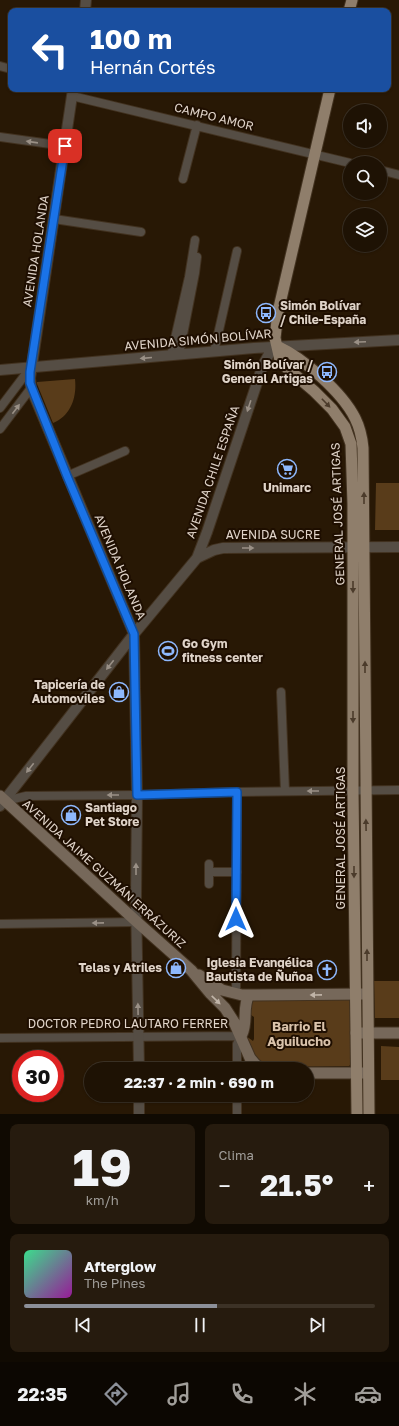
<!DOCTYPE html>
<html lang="es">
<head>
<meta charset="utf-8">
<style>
  body { margin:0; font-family:"Golos Text",sans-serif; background:#261b0e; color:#f1f3f6; height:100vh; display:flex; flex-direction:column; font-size:15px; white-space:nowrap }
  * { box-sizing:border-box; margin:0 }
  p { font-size:13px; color:#a19e9a }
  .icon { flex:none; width:22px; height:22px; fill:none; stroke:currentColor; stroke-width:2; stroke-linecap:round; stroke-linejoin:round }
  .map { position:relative; height:1114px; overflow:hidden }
  .sheet { display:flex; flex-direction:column; gap:10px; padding:10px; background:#100a02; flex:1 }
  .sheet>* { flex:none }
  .top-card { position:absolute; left:8px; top:8px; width:383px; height:84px; border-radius:8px; box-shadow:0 1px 3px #0004,0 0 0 1px #3c3226; background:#1a4fa0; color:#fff; overflow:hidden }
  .controls { position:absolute; left:343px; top:104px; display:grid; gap:8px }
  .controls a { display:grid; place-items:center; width:44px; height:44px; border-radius:50%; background:#1e1204; box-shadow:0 1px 3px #0004,0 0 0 1px #3c3226; font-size:20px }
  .speed { position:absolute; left:12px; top:1050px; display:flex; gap:8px; font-size:20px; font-weight:700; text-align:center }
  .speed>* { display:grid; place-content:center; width:52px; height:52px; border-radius:50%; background:#1e1204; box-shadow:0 1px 3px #0004,0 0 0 1px #3c3226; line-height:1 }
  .speed .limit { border:6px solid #d22; background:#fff; color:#111 }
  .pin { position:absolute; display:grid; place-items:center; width:34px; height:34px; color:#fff; margin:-17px; border-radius:8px; box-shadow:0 2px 6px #0006 }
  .me { position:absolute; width:44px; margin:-22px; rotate:0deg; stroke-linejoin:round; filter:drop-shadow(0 0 3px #0008) }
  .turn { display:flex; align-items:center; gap:14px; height:84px; padding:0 16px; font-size:18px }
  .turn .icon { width:52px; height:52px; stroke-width:2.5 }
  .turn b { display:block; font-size:28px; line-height:34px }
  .big { font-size:30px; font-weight:700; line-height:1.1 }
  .sheet .tile { flex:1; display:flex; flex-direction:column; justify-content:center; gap:6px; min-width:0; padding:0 14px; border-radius:8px; background:#261b0e }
  .sheet .dial { align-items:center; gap:0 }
  .dial b { font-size:52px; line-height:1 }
  .song { display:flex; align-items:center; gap:12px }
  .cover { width:48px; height:48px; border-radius:6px; background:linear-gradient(135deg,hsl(150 70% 55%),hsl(300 70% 35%)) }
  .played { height:4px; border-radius:2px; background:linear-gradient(90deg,#8c9099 55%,#3c3226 55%) }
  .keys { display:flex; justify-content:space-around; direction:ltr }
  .heat { display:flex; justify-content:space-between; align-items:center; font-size:22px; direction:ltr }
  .sheet .tiles { flex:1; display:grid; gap:10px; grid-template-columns:1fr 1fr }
  .tile:last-child { grid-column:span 2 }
  .trip { position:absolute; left:84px; top:1062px; width:230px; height:40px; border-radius:20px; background:#1e1204; box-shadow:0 1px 3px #0004,0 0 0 1px #3c3226; font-weight:700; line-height:40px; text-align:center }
  .tab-bar { display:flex; height:64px; justify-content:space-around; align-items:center; background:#0c0702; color:#a19e9a }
  .tab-bar .icon { width:28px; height:28px }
  .tab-bar .current { color:#8c9099 }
  .tab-bar b { font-size:18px; color:#f1f3f6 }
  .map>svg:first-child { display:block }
</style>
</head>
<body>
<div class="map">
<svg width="399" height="1114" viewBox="0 0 399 1114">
  <rect width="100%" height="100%" fill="#281805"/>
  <path fill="#593c1a" d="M75,379C77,397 71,416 53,423L37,384V382Z
    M376,483H399V530H375Z
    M374,981H399V1018H375Z
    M348,998L351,1002L352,1063L349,1066L273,1067L264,1066L255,1059L246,1036L253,1041L254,1039V1017L248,1013L250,1001L254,1000Z
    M381,1046L399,1047V1080H381Z"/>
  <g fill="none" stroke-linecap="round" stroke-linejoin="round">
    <g stroke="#423220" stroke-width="10">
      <path id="minor" d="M0,66L11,69
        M72,96L350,163
        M0,137L65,146
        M380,170L399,175
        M183,179L197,125
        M54,219L141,232
        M214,352L237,251
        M179,355L195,273L197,257
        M171,356L189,277L195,240
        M0,408L31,367
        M0,429L31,388
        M67,476L125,451
        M281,692L285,791
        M5,801L26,796L137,795L237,792L399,790
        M209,872H237
        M209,884V864
        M0,924L137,922
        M236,994L237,792
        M0,1038L241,1036
        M237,1069V1044L242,1035
        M237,1095V1114"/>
    </g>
    <g stroke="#423220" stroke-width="12">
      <path id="tertiary" d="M85,11L86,0
        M73,89L30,378L31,388L134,634L137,795L136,900L139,1069
        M0,370L254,348L399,340
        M197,558L214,550L223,548L399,547
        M0,806L134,634L197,558L207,532L263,365L269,354L277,346
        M139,1114V1095"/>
    </g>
    <g stroke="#423220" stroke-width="13">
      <path id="secondary" d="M0,796L137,922L191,970L210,993L225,1008L234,1022L250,1058L255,1064L261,1069
        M199,975L222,990L242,995L364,994
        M356,1033H399
        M242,1034C248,1022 242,1007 249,995
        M307,1073H368"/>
    </g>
    <g stroke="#423220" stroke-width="13">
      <path id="primary" d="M349,11L352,0
        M330,89L278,312L275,338L280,360L288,369L314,391L332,409L345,427L351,444L353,504V791L357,1114
        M277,346C303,358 342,392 355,418C360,428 362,437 363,448L369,1114"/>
    </g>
    <use href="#minor" stroke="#554d44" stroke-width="8"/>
    <use href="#tertiary" stroke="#554d44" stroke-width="10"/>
    <use href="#secondary" stroke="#76685a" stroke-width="11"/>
    <use href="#primary" stroke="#8f7e6b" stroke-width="11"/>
  </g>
  <defs><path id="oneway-solid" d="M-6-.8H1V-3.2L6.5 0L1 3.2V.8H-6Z"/></defs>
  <g fill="#9a9086">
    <use href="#oneway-solid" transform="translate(32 142) rotate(-172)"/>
    <use href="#oneway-solid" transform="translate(360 342) rotate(177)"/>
    <use href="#oneway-solid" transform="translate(146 358) rotate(175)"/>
    <use href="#oneway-solid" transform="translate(249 406) rotate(108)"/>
    <use href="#oneway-solid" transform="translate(16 409) rotate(-53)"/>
    <use href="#oneway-solid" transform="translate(248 548)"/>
    <use href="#oneway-solid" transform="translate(110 665) rotate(128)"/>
    <use href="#oneway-solid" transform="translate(30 768) rotate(128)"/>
    <use href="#oneway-solid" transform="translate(313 791) rotate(180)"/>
    <use href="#oneway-solid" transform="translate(113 795) rotate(180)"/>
    <use href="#oneway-solid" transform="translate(136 869) rotate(-90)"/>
    <use href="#oneway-solid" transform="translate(98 923) rotate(179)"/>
    <use href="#oneway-solid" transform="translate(138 1009) rotate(-91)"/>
  </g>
  <g fill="#4b3b2b">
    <use href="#oneway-solid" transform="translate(326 403) rotate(46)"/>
    <use href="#oneway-solid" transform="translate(364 498) rotate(-90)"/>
    <use href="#oneway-solid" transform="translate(353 587) rotate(90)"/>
    <use href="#oneway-solid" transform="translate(365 667) rotate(-90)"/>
    <use href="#oneway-solid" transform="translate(353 717) rotate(90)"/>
    <use href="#oneway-solid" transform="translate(366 825) rotate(-91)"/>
    <use href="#oneway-solid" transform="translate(354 872) rotate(90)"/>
    <use href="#oneway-solid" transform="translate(367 955) rotate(-90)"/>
  </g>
  <g fill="#c0b4a8">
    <use href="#oneway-solid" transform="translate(316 995) rotate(179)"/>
    <use href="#oneway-solid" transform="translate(216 1000) rotate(44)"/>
  </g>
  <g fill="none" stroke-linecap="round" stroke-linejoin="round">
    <g stroke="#114b97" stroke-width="10">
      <path id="route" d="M65,146L30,372V383L67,476L134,634L137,795L237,792L236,919"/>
    </g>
    <use href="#route" stroke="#1a73e8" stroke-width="7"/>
  </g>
  <defs>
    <g id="bus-ring" transform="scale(1)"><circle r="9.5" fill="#1e0e00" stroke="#8eb8fd" stroke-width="1.5"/><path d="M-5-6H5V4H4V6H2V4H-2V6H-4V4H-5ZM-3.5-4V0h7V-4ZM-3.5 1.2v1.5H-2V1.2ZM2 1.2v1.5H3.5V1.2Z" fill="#8eb8fd"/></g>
    <g id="supermarket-ring" transform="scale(1)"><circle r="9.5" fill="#1e0e00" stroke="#8eb8fd" stroke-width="1.5"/><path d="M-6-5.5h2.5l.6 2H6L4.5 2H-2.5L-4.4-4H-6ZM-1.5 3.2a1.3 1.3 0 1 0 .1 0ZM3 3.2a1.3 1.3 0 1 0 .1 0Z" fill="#8eb8fd"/></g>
    <g id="stadium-ring" transform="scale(1)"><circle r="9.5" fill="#1e0e00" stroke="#8eb8fd" stroke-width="1.5"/><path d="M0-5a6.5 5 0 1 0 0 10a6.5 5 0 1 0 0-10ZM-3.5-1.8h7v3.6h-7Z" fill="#8eb8fd"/></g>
    <g id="shop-ring" transform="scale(1)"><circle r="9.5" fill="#1e0e00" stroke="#8eb8fd" stroke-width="1.5"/><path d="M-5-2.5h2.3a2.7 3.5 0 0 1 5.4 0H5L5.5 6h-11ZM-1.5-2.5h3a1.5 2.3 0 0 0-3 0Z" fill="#8eb8fd"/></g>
    <g id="church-ring" transform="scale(1)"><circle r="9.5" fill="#1e0e00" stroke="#8eb8fd" stroke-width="1.5"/><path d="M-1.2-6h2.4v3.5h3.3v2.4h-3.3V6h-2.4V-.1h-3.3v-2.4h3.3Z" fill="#8eb8fd"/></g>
  </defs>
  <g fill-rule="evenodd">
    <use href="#bus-ring" x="266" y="313"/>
    <use href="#bus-ring" x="327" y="372"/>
    <use href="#supermarket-ring" x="287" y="469"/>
    <use href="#stadium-ring" x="168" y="651"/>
    <use href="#shop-ring" x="119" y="692"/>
    <use href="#shop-ring" x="71" y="815"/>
    <use href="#shop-ring" x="176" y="968"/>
    <use href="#church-ring" x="327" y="970"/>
  </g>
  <g text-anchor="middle" stroke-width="4" stroke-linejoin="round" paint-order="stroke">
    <g font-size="12" fill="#e0d4c9" stroke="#1e0e00">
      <text transform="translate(214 117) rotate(14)" y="4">CAMPO AMOR</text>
      <text transform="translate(36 251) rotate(-81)" y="4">AVENIDA HOLANDA</text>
      <text transform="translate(198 340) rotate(-5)" y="4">AVENIDA SIMÓN BOLÍVAR</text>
      <text transform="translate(213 472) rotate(-71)" y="4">AVENIDA CHILE ESPAÑA</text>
      <text transform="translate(338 514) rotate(-92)" y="4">GENERAL JOSÉ ARTIGAS</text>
      <text x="273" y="539">AVENIDA SUCRE</text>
      <text transform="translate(120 567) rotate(67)" y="4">AVENIDA HOLANDA</text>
      <text transform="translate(341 838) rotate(-90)" y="4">GENERAL JOSÉ ARTIGAS</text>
      <text transform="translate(104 874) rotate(42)" y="4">AVENIDA JAIME GUZMÁN ERRÁZURIZ</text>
      <text x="128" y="1028">DOCTOR PEDRO LAUTARO FERRER</text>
    </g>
    <g font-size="12" font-weight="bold" fill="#e0d4c9" stroke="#1e0e00" text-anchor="end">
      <text x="280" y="310" text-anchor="start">Simón Bolívar<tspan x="280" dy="14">/ Chile-España</tspan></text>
      <text x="313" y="369">Simón Bolívar /<tspan x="313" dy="14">General Artigas</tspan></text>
      <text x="287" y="492" text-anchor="middle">Unimarc</text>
      <text x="182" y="648" text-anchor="start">Go Gym<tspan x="182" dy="14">fitness center</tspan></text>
      <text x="105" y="689">Tapicería de<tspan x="105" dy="14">Automoviles</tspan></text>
      <text x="85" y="812" text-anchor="start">Santiago<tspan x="85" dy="14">Pet Store</tspan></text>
      <text x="313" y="967">Iglesia Evangélica<tspan x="313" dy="14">Bautista de Ñuñoa</tspan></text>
      <text x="162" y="972">Telas y Atriles</text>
    </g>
    <g font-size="13" font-weight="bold" fill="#dac3ab" stroke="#1e0e00">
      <text x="299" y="1031">Barrio El<tspan x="299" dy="15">Aguilucho</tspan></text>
    </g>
  </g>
</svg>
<div class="controls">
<a><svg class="icon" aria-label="sound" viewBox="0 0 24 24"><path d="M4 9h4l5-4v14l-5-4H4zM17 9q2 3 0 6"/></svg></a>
<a><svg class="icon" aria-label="search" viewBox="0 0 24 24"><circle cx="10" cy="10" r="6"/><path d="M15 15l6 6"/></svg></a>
<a><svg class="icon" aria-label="layers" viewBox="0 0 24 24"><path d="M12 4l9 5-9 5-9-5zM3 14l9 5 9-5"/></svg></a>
</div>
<div class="speed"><div class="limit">30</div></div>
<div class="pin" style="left:65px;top:146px;background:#d93025"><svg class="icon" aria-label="arrive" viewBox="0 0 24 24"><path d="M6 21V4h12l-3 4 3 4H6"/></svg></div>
<svg class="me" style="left:236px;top:919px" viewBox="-20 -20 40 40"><path d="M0-17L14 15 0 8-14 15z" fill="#1a73e8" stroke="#fff" stroke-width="4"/></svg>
<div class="trip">22:37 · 2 min · 690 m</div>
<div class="top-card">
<div class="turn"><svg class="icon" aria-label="left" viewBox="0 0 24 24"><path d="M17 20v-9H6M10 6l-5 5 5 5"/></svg><div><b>100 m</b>Hernán Cortés</div></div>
</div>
</div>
<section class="sheet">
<div class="tiles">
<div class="tile dial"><b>19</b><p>km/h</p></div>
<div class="tile"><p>Clima</p>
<div class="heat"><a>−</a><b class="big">21.5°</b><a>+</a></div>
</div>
<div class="tile">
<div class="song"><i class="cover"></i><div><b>Afterglow</b><p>The Pines</p></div></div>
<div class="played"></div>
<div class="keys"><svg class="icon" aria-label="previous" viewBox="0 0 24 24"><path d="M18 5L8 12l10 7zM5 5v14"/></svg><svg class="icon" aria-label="pause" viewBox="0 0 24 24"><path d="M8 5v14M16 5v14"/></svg><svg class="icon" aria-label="next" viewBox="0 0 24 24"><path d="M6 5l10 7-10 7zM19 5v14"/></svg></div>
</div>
</div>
</section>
<nav class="tab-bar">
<b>22:35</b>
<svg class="icon current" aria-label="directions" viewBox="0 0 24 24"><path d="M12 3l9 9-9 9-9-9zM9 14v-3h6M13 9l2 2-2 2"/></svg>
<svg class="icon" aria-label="music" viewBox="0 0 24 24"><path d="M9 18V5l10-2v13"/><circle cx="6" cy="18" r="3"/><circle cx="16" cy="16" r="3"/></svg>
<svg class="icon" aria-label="phone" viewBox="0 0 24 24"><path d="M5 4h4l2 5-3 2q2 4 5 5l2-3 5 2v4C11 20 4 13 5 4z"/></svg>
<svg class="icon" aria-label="climate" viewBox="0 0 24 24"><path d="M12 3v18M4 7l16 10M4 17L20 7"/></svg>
<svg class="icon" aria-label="car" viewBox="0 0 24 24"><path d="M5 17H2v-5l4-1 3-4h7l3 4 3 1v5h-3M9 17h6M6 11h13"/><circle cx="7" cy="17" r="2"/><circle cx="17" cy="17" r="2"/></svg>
</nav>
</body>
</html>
